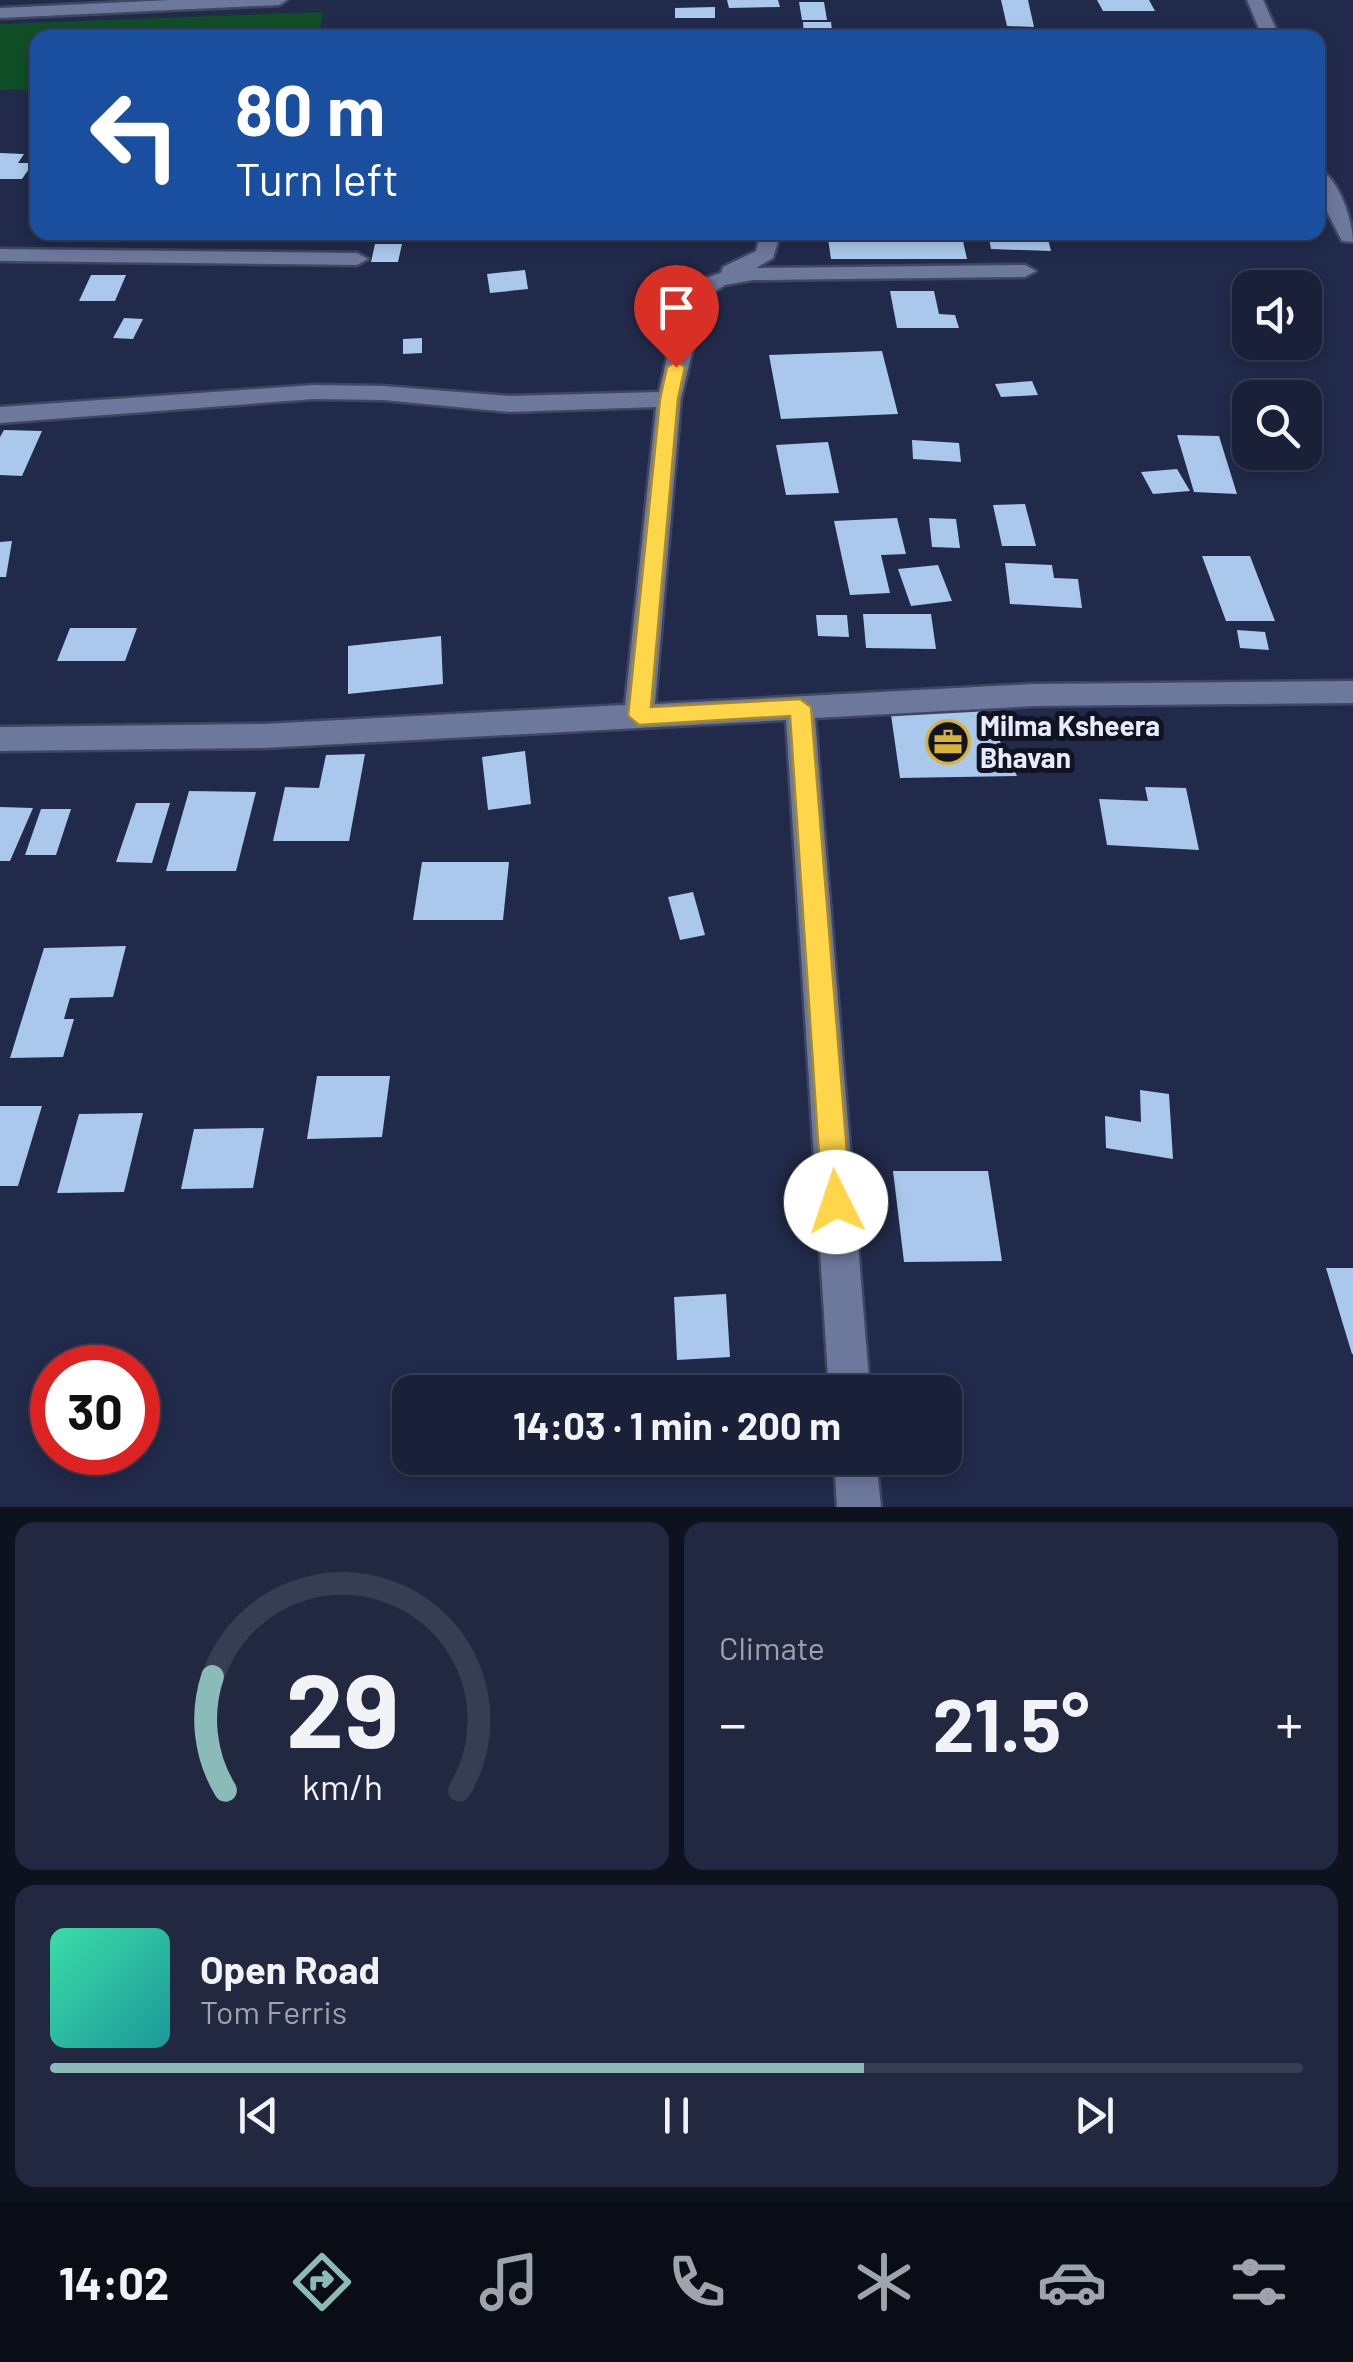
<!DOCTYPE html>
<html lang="en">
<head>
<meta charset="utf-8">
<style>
  body { margin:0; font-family:Barlow,sans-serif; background:#222840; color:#f1f3f6; height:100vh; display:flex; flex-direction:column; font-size:38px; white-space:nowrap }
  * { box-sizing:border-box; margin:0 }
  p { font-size:32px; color:#9fa3ae }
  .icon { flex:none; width:55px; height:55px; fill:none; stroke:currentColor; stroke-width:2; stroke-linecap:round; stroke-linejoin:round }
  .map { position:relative; height:1507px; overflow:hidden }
  .sheet { display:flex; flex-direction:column; gap:15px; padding:15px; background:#0e121f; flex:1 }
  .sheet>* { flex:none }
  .hud { position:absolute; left:30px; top:30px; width:1295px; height:210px; border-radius:20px; box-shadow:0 5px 15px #0003,0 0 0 2px #373e53; background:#1a4fa0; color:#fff; overflow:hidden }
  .buttons { position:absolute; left:1232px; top:270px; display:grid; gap:20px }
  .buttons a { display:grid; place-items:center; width:90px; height:90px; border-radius:20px; background:#192038; box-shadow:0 5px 15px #0003,0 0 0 2px #373e53; font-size:50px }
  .speed { position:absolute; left:30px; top:1345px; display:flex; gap:20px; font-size:50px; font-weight:700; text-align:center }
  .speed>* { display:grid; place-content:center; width:130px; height:130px; border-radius:50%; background:#192038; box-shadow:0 5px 15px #0003,0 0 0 2px #373e53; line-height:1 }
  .speed .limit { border:15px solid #d22; background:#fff; color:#111 }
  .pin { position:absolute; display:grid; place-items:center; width:85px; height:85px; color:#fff; margin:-102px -42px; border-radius:50% 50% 50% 0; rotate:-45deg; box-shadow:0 0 10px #0007 }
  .pin .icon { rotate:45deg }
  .me { position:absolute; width:110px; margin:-55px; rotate:356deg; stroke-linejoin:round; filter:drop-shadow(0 0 8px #0008) }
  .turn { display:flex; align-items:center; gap:35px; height:210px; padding:0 40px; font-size:45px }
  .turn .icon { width:130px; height:130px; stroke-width:2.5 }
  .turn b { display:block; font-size:70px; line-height:85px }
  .big { font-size:75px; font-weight:700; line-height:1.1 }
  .sheet .tile { flex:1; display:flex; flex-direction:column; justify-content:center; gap:15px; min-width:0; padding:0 35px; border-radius:20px; background:#222840 }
  .sheet .dial { align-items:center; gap:0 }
  .dial svg { height:260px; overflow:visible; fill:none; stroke:#373e53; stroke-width:7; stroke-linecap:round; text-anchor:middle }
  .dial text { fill:#f1f3f6; stroke:none }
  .song { display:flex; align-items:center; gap:30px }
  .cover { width:120px; height:120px; border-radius:15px; background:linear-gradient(135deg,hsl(160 70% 55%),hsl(180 70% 35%)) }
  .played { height:10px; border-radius:5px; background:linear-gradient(90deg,#8bbbb9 65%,#373e53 65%) }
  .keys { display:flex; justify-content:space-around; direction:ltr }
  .heat { display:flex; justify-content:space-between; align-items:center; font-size:55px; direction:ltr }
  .sheet .tiles { flex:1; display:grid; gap:15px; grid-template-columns:1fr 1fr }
  .tile:last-child { grid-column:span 2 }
  .trip { position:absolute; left:392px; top:1375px; width:570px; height:100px; border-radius:20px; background:#192038; box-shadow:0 5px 15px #0003,0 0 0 2px #373e53; font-weight:700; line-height:100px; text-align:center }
  .tab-bar { display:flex; height:160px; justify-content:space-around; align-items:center; background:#0a0d16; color:#9fa3ae }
  .tab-bar .icon { width:70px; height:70px }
  .tab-bar .current { color:#8bbbb9 }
  .tab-bar b { font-size:45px; color:#f1f3f6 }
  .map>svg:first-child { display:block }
</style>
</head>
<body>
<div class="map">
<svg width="1353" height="1507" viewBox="0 0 1353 1507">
  <rect width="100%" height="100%" fill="#212a4a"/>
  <path fill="#0f4e27" d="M323,12L319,37L38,38L37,89L0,90V24Z"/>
  <path fill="#a9c8eb" d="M727,0H778L780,7L729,8Z
    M1001,0H1028L1034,27L1007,26Z
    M1097,0H1149L1155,11H1103Z
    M799,2H824L827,20H802Z
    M715,7V18H675V8Z
    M803,22H831L833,38H804Z
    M878,29L880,38H844L842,30Z
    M0,153L24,154L18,163H33L22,179H0Z
    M827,232H961L967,259H831Z
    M988,234L1047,235L1051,251L991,249Z
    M375,244H402L398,262H371Z
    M525,270L528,289L490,293L487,274Z
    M91,275H126L115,301H79Z
    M890,291H934L939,314L955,315L959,328H897Z
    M124,318L143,319L133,339L113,338Z
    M422,338V353L403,354V339Z
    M882,351L898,414L781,419L769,355Z
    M1032,381L1038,395L1001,397L995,384Z
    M4,430L42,431L22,476L0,475V437Z
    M1177,435L1219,436L1237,494L1194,492Z
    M912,440L959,443L961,462L913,459Z
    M828,442L839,493L786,495L776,445Z
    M1177,469L1190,491L1153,494L1141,472Z
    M1025,504L1036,546H1002L993,505Z
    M897,518L906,554L881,555L890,593L850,595L834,521Z
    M929,518L956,519L960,548L932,547Z
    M12,541L6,577H0V542Z
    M1202,556H1250L1275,621H1226Z
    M1005,563L1052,565L1054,578L1078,579L1082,608L1010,604Z
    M938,565L952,601L911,606L898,569Z
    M863,614H931L936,649L866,648Z
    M816,615H847L849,637L818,636Z
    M70,628H137L125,661H57Z
    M1237,630L1265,632L1269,650L1240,648Z
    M441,636L443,684L348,694V646Z
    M980,700L1017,776L900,778L890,708Z
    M525,751L531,804L488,810L482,757Z
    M365,754L349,841H273L285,787L319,788L326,755Z
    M1145,787L1186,788L1199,850L1107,845L1099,799L1148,801Z
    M189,791L256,792L236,871H166Z
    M136,803H170L152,863L116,862Z
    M0,807L33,808L10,861H0Z
    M41,809H71L56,855H25Z
    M422,862H509L503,920H413Z
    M693,892L705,935L680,940L668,897Z
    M126,946L113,997L70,998L64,1019H74L63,1057L10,1058L44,948Z
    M317,1076H390L382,1137L307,1139Z
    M1140,1090L1169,1094L1173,1159L1106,1148L1105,1116L1141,1122Z
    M0,1106H42L18,1186H0Z
    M143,1113L124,1192L57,1193L79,1114Z
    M264,1128L253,1188L181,1189L194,1129Z
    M893,1171H988L1002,1261L904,1262Z
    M1326,1268H1353V1354H1352Z
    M726,1294L730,1357L677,1360L674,1297Z"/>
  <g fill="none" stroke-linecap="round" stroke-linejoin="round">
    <g stroke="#404660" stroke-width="5">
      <path id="minor" d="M171,0H287L279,5L0,18V8Z
        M1247,0H1263L1280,38H1263Z
        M1318,169C1339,177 1353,222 1353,242L1342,241L1318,194Z
        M761,232H781L773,258L756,268L1025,265L1036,271L1025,277L753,280L725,285L705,298L681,399L655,704L1034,684L1353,681V703L1034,706L815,718L870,1392H829L786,720L264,748L0,751V727L264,724L625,705L656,407L509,412L383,400L314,399L0,423V407L314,385L383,386L509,396L659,392L680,302L685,294L702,279L721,273L723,267L756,251Z
        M0,249L357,253L368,259L357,265L0,261Z
        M834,1458H876L881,1507H837Z"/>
    </g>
    <use href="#minor" fill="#6d789d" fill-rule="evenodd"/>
  </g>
  <path fill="#ffd54a" stroke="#a68a30" stroke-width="2.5" d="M676,361L685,367L678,399L651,707L800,699L811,707L851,1202L847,1212L836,1217L826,1212L822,1202L790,716L639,725L628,716L660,399L667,367Z"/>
  <defs>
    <g id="office-ring" transform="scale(2.25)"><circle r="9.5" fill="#101422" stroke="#d9b334" stroke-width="1.5"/><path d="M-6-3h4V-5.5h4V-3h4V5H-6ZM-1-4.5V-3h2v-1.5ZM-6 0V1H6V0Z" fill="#d9b334"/></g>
  </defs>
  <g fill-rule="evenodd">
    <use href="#office-ring" x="948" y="742"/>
  </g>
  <g text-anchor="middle" stroke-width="10" stroke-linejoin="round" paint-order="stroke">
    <g font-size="28" font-weight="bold" fill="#e7ecfd" stroke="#101422" text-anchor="start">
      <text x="980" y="736">Milma Ksheera<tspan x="980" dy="32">Bhavan</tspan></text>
    </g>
  </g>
</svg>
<div class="buttons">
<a><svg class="icon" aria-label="sound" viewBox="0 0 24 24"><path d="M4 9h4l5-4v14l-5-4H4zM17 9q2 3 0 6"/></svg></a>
<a><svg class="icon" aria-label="search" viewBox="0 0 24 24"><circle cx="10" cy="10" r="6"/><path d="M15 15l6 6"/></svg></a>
</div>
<div class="speed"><div class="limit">30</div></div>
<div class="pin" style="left:676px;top:367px;background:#d93025"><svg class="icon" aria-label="arrive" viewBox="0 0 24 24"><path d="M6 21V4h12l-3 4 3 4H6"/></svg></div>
<svg class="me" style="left:836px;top:1202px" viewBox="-20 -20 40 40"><circle r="19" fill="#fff"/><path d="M0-13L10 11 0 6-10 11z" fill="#ffd54a"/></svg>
<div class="trip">14:03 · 1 min · 200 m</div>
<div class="hud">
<div class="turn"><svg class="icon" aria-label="left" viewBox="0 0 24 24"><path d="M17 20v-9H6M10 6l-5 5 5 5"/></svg><div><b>80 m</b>Turn left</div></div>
</div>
</div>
<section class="sheet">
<div class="tiles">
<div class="tile dial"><svg viewBox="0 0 100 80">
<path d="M14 69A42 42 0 1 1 86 69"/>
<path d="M14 69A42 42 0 0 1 10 34" stroke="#8bbbb9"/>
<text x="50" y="56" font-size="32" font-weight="700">29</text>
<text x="50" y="72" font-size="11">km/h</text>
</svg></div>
<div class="tile"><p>Climate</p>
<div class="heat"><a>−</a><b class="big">21.5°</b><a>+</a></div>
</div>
<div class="tile">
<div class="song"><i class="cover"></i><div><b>Open Road</b><p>Tom Ferris</p></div></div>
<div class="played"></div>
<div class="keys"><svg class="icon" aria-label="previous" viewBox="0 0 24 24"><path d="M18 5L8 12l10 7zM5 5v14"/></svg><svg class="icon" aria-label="pause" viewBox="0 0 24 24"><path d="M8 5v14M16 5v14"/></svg><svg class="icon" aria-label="next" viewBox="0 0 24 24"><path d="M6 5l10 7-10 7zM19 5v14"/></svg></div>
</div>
</div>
</section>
<nav class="tab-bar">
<b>14:02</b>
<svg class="icon current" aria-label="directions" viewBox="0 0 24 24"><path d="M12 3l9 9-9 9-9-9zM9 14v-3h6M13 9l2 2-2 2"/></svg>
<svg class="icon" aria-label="music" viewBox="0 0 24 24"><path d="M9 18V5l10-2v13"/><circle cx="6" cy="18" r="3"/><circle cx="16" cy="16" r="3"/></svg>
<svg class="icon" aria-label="phone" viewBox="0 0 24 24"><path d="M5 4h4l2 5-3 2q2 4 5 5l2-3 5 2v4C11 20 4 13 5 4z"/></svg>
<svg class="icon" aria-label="climate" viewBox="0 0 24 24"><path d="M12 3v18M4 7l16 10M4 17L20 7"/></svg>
<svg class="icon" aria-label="car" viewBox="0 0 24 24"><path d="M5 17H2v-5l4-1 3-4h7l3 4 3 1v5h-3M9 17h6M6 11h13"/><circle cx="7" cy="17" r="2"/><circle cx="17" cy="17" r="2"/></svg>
<svg class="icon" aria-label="filters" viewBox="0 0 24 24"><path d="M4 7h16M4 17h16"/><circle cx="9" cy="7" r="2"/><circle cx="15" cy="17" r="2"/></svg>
</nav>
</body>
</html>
